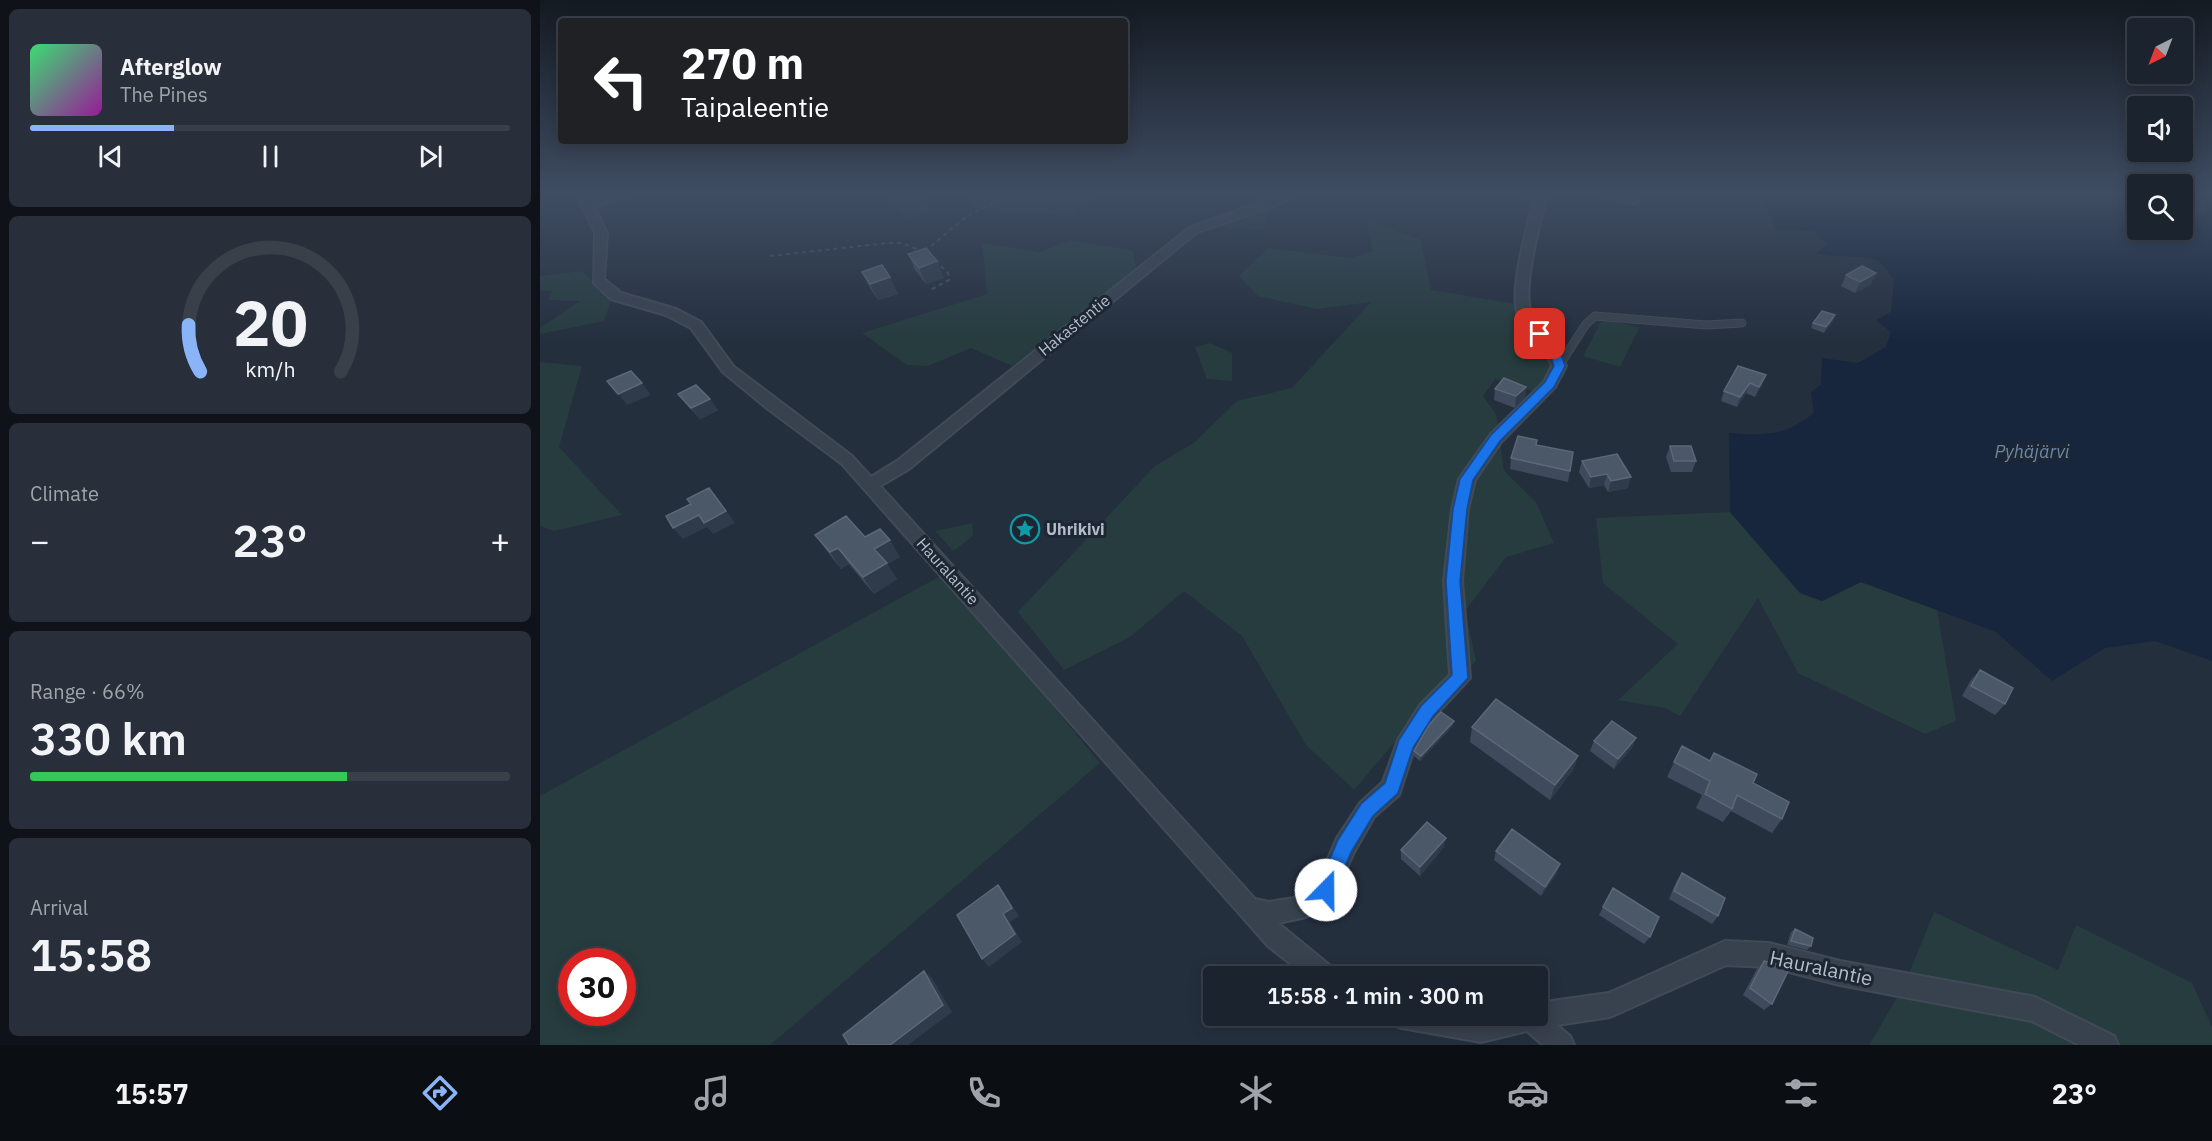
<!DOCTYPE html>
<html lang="en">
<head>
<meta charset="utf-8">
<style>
  body { margin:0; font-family:"IBM Plex Sans",sans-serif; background:#282f3a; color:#f1f3f6; height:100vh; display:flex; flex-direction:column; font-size:22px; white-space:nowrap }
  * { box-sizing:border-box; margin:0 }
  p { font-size:20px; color:#a0a4aa }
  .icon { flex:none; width:33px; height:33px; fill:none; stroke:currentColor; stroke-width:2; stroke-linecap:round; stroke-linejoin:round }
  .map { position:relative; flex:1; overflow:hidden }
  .details { display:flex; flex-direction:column; gap:9px; padding:9px; background:#0f1319; width:540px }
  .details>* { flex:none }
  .guide { position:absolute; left:18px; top:18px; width:570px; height:126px; border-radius:6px; box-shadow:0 3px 15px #0003,0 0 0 2px #39404a; background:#202124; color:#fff; overflow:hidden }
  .needle { width:39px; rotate:222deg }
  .fabs { position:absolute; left:1587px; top:18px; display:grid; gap:12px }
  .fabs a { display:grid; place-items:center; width:66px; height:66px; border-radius:6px; background:#1b232e; box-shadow:0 3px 15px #0003,0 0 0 2px #39404a; font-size:30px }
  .speed { position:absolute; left:18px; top:948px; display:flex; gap:12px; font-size:30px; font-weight:700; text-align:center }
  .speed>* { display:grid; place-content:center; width:78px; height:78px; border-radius:50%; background:#1b232e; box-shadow:0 3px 15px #0003,0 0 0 2px #39404a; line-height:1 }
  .speed .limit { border:9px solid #d22; background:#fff; color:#111 }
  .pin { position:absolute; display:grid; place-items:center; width:51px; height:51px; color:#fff; margin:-26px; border-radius:12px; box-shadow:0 3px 9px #0006 }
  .me { position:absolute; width:66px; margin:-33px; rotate:22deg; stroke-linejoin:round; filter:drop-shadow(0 0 4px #0008) }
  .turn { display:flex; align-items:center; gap:21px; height:126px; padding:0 24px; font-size:27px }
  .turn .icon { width:78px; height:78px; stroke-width:2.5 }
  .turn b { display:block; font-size:42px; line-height:51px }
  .big { font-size:45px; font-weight:600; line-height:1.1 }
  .details .widget { flex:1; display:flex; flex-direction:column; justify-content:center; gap:9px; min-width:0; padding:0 21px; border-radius:9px; background:#282f3a }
  .details .dial { align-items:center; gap:0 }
  .dial svg { height:156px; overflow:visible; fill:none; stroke:#39404a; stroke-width:7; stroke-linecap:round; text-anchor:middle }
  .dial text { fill:#f1f3f6; stroke:none }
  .song { display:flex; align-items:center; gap:18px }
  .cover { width:72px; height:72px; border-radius:9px; background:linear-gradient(135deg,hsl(140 70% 55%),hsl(300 70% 35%)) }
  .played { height:6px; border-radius:3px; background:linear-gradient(90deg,#8ab4f8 30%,#39404a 30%) }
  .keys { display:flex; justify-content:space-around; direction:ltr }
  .heat { display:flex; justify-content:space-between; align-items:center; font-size:33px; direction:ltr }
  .charge { height:9px; border-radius:4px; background:linear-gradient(90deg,#34c759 66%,#39404a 0) }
  .trip { position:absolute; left:663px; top:966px; width:345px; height:60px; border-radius:6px; background:#1b232e; box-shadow:0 3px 15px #0003,0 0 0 2px #39404a; font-weight:600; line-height:60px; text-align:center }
  .menu { display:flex; height:96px; justify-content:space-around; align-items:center; background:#0b0e12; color:#a0a4aa }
  .menu .icon { width:42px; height:42px }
  .menu .selected { color:#8ab4f8 }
  .menu b { font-size:27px; color:#f1f3f6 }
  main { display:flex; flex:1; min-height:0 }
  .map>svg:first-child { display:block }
</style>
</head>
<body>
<main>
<section class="details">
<div class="widget">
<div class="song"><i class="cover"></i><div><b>Afterglow</b><p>The Pines</p></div></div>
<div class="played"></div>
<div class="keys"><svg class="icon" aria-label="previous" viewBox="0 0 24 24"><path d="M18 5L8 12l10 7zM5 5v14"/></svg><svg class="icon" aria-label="pause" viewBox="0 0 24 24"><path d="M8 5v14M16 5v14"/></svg><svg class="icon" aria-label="next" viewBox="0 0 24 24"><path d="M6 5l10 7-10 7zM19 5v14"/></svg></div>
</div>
<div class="widget dial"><svg viewBox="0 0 100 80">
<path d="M14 69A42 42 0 1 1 86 69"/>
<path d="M14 69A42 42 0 0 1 8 45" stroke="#8ab4f8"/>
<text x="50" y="56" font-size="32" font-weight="700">20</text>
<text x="50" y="72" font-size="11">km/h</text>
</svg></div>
<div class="widget"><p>Climate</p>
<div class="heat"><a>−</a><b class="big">23°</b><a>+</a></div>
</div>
<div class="widget"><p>Range · 66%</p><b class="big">330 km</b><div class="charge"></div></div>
<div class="widget"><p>Arrival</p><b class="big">15:58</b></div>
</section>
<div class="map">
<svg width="1672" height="1045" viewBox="0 0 1672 1045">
  <rect width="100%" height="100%" fill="#242f3e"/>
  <path fill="#263c3f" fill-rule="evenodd" d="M369,194H400L385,198L390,211L368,219L346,202Z
    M436,194H552L532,216L429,208Z
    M1643,194H1654L1662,210L1655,215H1643Z
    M731,203L723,230L665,226Z
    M825,219L881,240L891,290L993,307L1026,350L995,392L955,379L943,396L956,414L964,471L996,502L1014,543L966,557L925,611L936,661L853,744L814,790L766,745L702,636L644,591L590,637L524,670L478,612L615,466L655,442L697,401L752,388L831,302L777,309L718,296L699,276L728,248L811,258L833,251Z
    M531,240L592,250L597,268L472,366L431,348L388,366L367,365L322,333L447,294L442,243L500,252Z
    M42,271L71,301L64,321L0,334V328L40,301L8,300L13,291L0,290V276Z
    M1063,318L1099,328L1080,367L1043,356Z
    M670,343L692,353V381L667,379L655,347Z
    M0,362L42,366L19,447L82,515L14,531L0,526Z
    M1190,512L1260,593L1282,601L1321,582L1397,610L1416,721L1385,734L1258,673L1218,598L1140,716L1125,708L1078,700L1138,644L1063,583L1056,518Z
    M432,523L433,536L413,551L395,531Z
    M404,574L560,763L230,1045H0V796ZM32,962H82V1012H32Z
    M1394,912L1518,970L1536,925L1652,983L1672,1027V1045H1329L1364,986Z"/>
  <path fill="#17263c" d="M1218,194H1597L1598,230H1642L1643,217L1666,215L1667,207L1657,194H1672V661L1615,641L1565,648L1512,681L1456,632L1321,582L1282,601L1260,593L1190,512L1189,433C1226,436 1244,436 1274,413L1271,392L1281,385L1282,358L1318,363L1346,347L1351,332L1336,320L1351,312L1354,279C1349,274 1344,265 1338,261C1325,254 1294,259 1276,253L1287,245L1274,231L1237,230Z"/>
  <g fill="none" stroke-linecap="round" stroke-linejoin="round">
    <g stroke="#414a57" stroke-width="9">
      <path id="lane" d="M1019,366L1046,324L1055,316L1166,325L1202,323"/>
    </g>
    <g stroke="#414a57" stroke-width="4">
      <path id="street" d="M37,194H48L51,201L73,194H92L54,207L67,233L64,279L81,293L136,309L161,322L193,366L312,456L331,477L357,461L649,228L743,194H758L732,207L657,232L369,469L340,486L715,899L729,902L754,898L778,882L797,838L820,803L843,782L858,740L880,705L910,675L904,581L912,509L919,479L951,434L1004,382L1012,366C1006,346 988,335 979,317C967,293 989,222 995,194H1007C1001,221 979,295 993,317C1003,335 1019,345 1026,366L1015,387L961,442L935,480L928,509L922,581L930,678L894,717L874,749L859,795L834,817L813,854L794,898L766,917L738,923L793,968L797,976H766L728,946L302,464L228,409L183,372L151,328L126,315L71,299L54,283L55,233Z
        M1061,194H1081L1099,201L1093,204Z
        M1185,941L1229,943L1300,961L1495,997L1574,1036L1578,1045H1539L1492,1021L1300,985L1229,967L1186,965L1070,1017L1017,1025L1030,1036L1034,1045H1003L987,1031L941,1042L862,1028L853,1025L850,1016H998V1003L1069,993Z"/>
    </g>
    <path stroke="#3f5557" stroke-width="2" stroke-dasharray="4 4" stroke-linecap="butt" d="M385,251L427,216L473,194
      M230,256L348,243H362L383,252
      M392,289L409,280L408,273L394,259"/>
    <use href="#lane" stroke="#38414e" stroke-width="7"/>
    <use href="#street" fill="#38414e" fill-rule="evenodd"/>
  </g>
  <path fill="#3f4b5c" d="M368,254L404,278L386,284L375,270Z
    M322,272L358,294L338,300L330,288Z
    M1306,275L1331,284L1315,293L1301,286Z
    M1293,321L1284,333L1271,328L1273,323Z
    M1226,375L1222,385L1215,397L1206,393L1197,407L1181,401L1184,391Z
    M986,387L985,398L975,408L954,400L955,389Z
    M138,394L178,410L160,419L147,405Z
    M996,445L1030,471L1028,482L970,469L971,458Z
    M1130,446L1156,461L1152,472H1131L1126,457Z
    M1077,454L1088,488L1068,492L1064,485L1049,488L1039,472L1042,461Z
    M275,535L325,537L360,557L347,564L357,579L334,594L309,564L301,569L287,551Z
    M1440,670L1465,704L1455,715L1422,696L1431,680Z
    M913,726L880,761L874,756V751Z
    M932,727L1038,756L1033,770L1010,800L930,742Z
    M1054,741L1092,748L1074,769L1050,751Z
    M1142,746L1170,761L1174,753L1213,783L1242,819L1232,833L1191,811L1183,822L1156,808L1162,795L1127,777Z
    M904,847L880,876L861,859V850Z
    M956,851L1017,873L1001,896L954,860Z
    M1142,873L1178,916L1172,924L1129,899L1136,882Z
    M1073,888L1110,937L1104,944L1059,915Z
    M1255,929L1271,946L1267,950L1247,945L1251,932Z
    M1224,961L1232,1004L1224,1010L1203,995L1217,969Z"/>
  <path fill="#2f3b4b" d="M397,261L404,278L386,284L379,268Z
    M1336,273L1331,284L1315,293L1320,282Z
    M350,277L358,294L338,300L330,284Z
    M1295,315L1293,321L1284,333L1286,327Z
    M1226,375L1222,385L1215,397L1219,387Z
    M102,383L111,395L87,405L78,394Z
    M1210,383L1206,393L1197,407L1200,397Z
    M986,387L985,398L975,408L976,396Z
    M170,399L178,410L160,419L151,408Z
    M1067,474L1064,485L1049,488L1051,477Z
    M1091,477L1088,488L1068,492L1071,481Z
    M169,488L195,523L173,534L167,527L143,539L133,528L159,515Z
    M350,540L360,557L347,564L357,579L334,594L323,577L334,549Z
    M298,548L309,564L301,569L290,552Z
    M914,721L913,726L880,761L881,756Z
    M1096,738L1092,748L1074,769L1078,759Z
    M1038,756L1033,770L1010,800L1015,785Z
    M906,838L904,847L880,876V867Z
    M1020,864L1017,873L1001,896L1005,887Z
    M458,885L465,894L479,916L470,922L482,942L449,967L442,959L463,914Z
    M384,971L392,978L412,1012L368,1045H350Z"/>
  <path fill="#4b5868" stroke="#5c6777" stroke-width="1.5" d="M386,248L397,261L379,268L368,254Z
    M342,265L350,277L330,284L322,272Z
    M1322,266L1336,273L1320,282L1306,275Z
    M1282,311L1295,315L1286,327L1273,323Z
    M1198,366L1226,375L1219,387L1210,383L1200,397L1184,391Z
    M91,371L102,383L78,394L67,381Z
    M964,378L986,387L976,396L955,389Z
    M156,385L170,399L151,408L138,394Z
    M978,436L997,440L996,445L1033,452L1030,471L971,458Z
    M1130,446H1151L1156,461H1134Z
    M1077,454L1091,477L1071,481L1067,474L1051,477L1042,461Z
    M169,488L186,511L164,523L159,515L133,528L126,516L151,504L147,499Z
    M306,516L325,537L340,529L350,540L334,549L347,563L323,577L298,548L290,552L275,535Z
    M1440,670L1473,688L1465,704L1431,686Z
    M956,699L1038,756L1015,785L932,727Z
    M901,712L914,721L881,756L874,751L889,725Z
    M1072,721L1096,738L1078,759L1054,741Z
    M1142,746L1170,761L1174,753L1217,774L1213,783L1249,802L1242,819L1197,795L1192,809L1165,794L1170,781L1134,762Z
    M887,822L906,838L880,867L861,850Z
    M972,829L1020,864L1005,887L956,851Z
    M1142,873L1185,898L1178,916L1134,891Z
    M458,885L472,908L463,914L475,934L442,959L417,915Z
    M1073,888L1119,917L1110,937L1063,907Z
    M1255,929L1273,938L1271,946L1251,941Z
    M1224,961L1250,967L1232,1004L1210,988Z
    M384,971L403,1005L350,1045H309L303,1035Z"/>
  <linearGradient id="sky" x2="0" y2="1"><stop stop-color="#141a22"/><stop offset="0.57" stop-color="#3f4d63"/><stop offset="1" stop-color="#3f4d63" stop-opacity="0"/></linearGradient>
  <rect width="1672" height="341" fill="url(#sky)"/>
  <path fill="#1a73e8" stroke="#114b97" stroke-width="1.5" d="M1000,331C1013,337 1021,353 1025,366L1014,387L960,441L933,480L927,509L920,581L928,678L893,716L873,748L858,793L833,816L811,852L793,897L786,900L780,897L777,890L798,840L821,804L845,783L859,740L881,706L912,675L906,581L913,509L920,479L951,435L1005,382L1014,366L1010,353L995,334Z"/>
  <defs>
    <g id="sight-ring" transform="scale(1.5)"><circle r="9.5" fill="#1d2633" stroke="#0f9aa8" stroke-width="1.5"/><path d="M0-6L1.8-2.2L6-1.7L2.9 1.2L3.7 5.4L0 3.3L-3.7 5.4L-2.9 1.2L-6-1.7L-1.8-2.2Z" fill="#0f9aa8"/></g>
  </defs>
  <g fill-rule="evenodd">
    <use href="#sight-ring" x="485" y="529"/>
  </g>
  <g text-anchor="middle" stroke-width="6" stroke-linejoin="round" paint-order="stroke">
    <g font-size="16" fill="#b4bcc9" stroke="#1d2633">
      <text transform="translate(534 325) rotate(-39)" y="6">Hakastentie</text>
      <text transform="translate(408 571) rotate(48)" y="6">Hauralantie</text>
    </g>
    <g font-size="16" font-weight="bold" fill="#b4bcc9" stroke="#1d2633" text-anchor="start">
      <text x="506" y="535">Uhrikivi</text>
    </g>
    <g font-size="18" font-style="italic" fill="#6d86a8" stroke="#1d2633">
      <text x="1492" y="458">Pyhäjärvi</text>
    </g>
    <g font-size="20" fill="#b4bcc9" stroke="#1d2633">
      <text transform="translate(1281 968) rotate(12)" y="7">Hauralantie</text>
    </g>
  </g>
</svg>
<div class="fabs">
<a><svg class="needle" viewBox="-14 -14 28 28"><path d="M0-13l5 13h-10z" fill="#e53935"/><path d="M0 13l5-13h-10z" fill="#a0a4aa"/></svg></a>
<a><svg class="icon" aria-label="sound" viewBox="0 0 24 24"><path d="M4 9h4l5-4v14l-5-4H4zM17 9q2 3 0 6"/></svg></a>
<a><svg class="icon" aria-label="search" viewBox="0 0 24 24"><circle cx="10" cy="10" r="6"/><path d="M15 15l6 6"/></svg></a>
</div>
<div class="speed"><div class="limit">30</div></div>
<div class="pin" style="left:1000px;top:334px;background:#d93025"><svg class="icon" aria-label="arrive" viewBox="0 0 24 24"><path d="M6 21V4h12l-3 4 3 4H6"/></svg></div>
<svg class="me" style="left:786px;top:890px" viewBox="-20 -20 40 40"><circle r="19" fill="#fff"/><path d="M0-13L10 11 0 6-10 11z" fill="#1a73e8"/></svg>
<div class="trip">15:58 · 1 min · 300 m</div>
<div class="guide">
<div class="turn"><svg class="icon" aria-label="left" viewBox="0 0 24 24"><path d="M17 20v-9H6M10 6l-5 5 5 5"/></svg><div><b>270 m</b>Taipaleentie</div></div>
</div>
</div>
</main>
<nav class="menu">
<b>15:57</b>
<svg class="icon selected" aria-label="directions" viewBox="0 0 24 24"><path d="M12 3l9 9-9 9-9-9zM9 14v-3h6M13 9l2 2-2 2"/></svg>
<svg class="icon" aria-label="music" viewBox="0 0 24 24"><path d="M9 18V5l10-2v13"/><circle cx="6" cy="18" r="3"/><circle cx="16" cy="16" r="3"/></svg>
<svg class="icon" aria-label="phone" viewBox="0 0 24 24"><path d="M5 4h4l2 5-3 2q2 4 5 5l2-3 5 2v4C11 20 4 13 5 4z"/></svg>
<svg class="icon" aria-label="climate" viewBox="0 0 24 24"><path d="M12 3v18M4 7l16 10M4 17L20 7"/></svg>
<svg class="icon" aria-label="car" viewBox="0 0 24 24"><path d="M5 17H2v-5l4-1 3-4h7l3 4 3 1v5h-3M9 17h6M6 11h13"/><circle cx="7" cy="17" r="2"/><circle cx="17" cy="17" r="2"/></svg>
<svg class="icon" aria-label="filters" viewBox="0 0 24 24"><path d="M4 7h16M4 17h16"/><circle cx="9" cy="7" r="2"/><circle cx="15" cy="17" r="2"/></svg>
<b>23°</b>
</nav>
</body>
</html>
